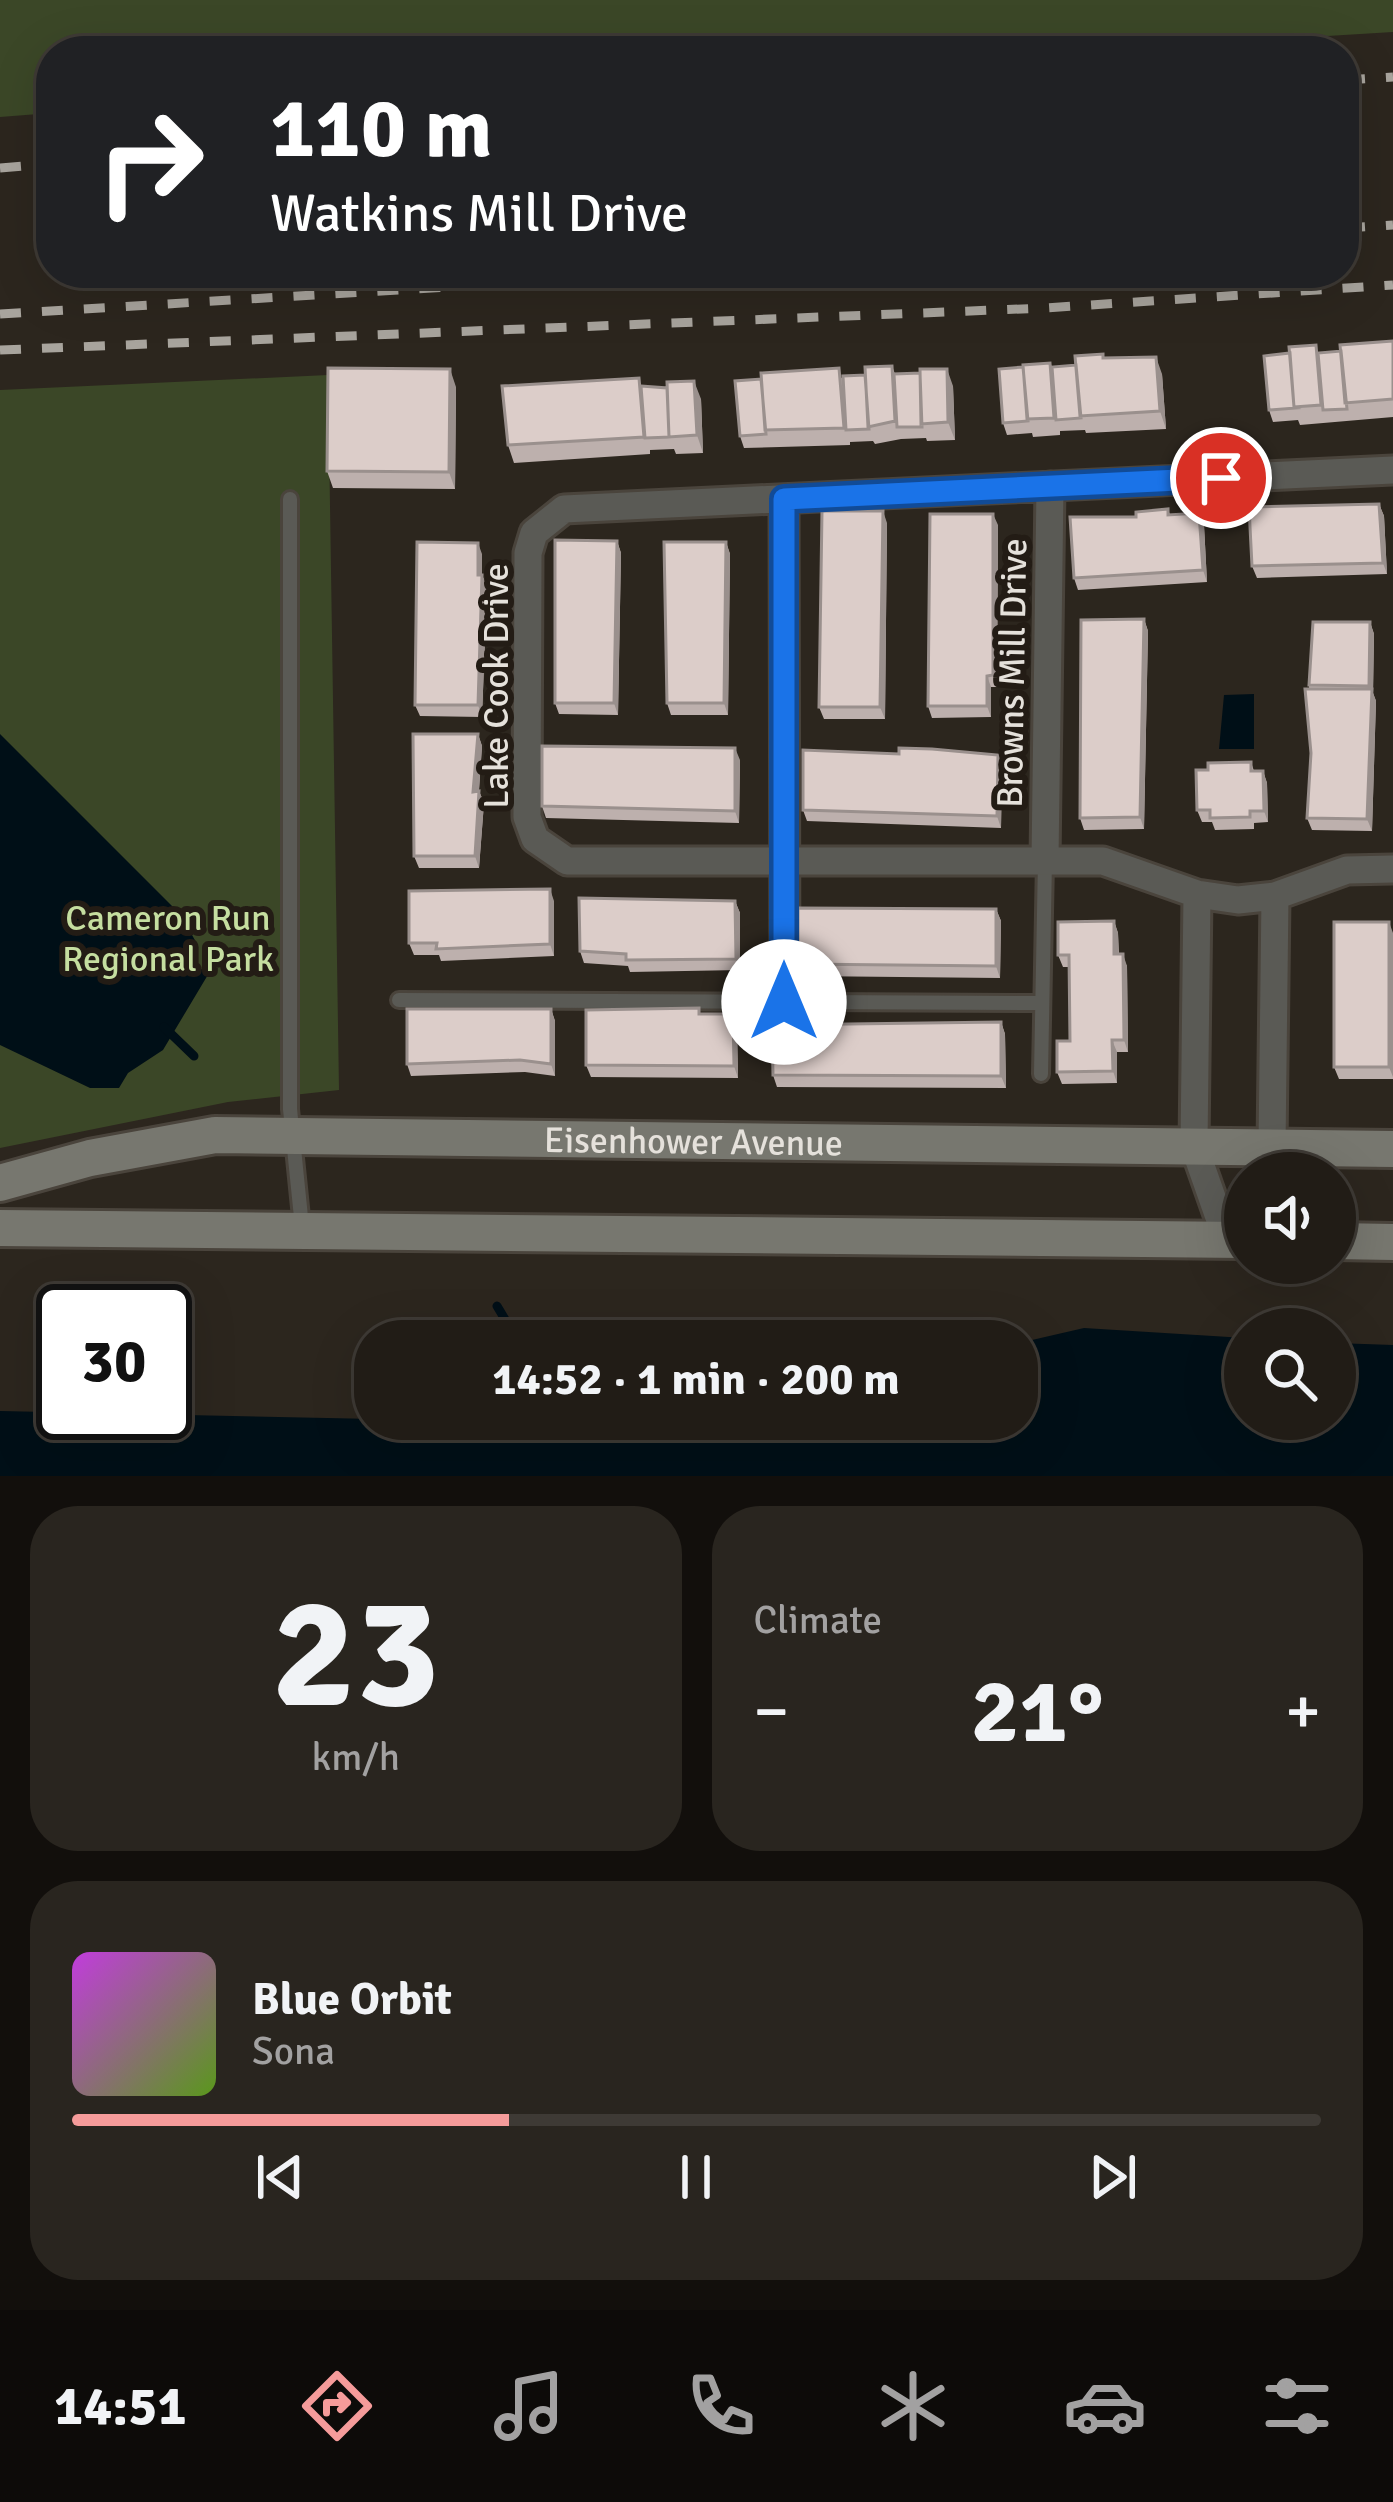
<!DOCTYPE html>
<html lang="en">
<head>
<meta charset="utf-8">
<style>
  body { margin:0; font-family:Signika,sans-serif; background:#29251f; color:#f1f3f6; height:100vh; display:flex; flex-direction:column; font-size:45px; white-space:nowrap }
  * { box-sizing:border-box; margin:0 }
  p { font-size:39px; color:#a2a1a1 }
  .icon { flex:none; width:66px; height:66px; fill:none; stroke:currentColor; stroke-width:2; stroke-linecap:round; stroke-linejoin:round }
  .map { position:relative; height:1476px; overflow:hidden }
  .sheet { display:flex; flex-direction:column; gap:30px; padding:30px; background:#120f0c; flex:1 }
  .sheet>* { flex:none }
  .guide { position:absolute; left:36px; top:36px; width:1323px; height:252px; border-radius:48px; box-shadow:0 12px 48px #0002,0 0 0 3px #3e3a35; background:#202124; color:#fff; overflow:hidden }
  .buttons { position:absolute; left:1224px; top:1152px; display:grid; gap:24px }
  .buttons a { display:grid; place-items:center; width:132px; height:132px; border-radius:50%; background:#211c16; box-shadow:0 12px 48px #0002,0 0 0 3px #3e3a35; font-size:60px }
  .speed { position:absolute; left:36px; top:1284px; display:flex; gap:24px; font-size:60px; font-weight:700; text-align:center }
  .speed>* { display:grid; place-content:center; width:156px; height:156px; border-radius:50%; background:#211c16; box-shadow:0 12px 48px #0002,0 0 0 3px #3e3a35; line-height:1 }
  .speed .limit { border:6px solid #111; border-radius:18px; background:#fff; color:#111 }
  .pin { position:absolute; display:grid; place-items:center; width:102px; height:102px; color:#fff; margin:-51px; border:6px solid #fff; border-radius:50%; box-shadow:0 3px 12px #0007 }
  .me { position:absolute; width:132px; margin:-66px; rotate:0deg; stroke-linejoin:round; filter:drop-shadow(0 0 9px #0008) }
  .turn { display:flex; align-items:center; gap:42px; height:252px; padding:0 36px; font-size:54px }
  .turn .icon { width:156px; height:156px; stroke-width:2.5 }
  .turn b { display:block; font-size:84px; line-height:102px }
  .big { font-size:90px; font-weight:800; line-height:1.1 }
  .sheet .tile { flex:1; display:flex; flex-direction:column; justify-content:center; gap:18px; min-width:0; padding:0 42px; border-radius:48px; background:#29251f }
  .sheet .dial { align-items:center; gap:0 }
  .dial b { font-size:156px; line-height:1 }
  .song { display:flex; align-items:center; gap:36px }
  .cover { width:144px; height:144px; border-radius:18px; background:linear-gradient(135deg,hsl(290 70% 55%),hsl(90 70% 35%)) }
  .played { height:12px; border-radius:6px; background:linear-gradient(90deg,#f59b9a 35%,#3e3a35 35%) }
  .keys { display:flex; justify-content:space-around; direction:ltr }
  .heat { display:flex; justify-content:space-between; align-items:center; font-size:66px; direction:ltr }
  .sheet .tiles { flex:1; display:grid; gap:30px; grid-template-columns:1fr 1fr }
  .tile:last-child { grid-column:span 2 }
  .trip { position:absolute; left:354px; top:1320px; width:684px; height:120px; border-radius:48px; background:#211c16; box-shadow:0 12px 48px #0002,0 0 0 3px #3e3a35; font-weight:800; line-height:120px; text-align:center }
  .menu { display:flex; height:192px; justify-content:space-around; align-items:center; background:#0d0b09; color:#a2a1a1 }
  .menu .icon { width:84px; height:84px }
  .menu .on { color:#f59b9a }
  .menu b { font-size:54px; color:#f1f3f6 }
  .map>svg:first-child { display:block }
</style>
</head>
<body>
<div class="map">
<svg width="1393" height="1476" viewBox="0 0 1393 1476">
  <rect width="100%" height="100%" fill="#2c261e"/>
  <path fill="#3b4727" d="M0,0H1393V32L1080,51H51V113L0,117Z
    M328,375L339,1090L228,1102L0,1148V390Z"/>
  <path fill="#000f17" d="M1254,694V749H1219L1224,695Z
    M0,734L180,914L196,942L197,967L209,973L163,1050L128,1073L119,1088H90L0,1045Z
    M1084,1328L1245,1338V1419H1335V1343L1393,1345V1476H0V1411L375,1419H1017V1341H975L1032,1340Z"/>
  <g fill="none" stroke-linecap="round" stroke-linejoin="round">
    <path stroke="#000f17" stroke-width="9" d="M164,1027L194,1056
      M497,1306L518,1341"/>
    <g stroke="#4a443c" stroke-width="20">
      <path id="lane" d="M290,499V1109L302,1227
        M399,1000L1042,1003
        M1041,1074L1045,860"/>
    </g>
    <g stroke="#4a443c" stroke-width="33">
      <path id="street" d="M1393,470L564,509L534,533L528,553L527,817L535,839L567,861H1103L1197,894L1238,900L1275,896L1347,870L1393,869
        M784,499L785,1002
        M1045,860L1050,486
        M1197,894L1194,1146L1227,1240
        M1259,1173L1272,1147L1275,896
        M1227,1240L1245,1203"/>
    </g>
    <g stroke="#4a443c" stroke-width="42">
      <g id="secondary">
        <path id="s1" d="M0,1183L90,1158L215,1135L1393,1149"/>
        <path d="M0,1228L1245,1240"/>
        <path d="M1335,1241L1393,1242"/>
      </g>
    </g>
    <use href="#lane" stroke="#5a5a55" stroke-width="14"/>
    <use href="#street" stroke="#5a5a55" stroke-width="27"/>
    <use href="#secondary" stroke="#77776f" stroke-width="36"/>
    <path stroke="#a8a49d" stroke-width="9" stroke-dasharray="21 21" stroke-linecap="butt" d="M1344,80L1393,77
      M0,168L51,164
      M1344,228L1393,225
      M0,314L680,273
      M0,350L1045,308L1393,285"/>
  </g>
  <path fill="#bdb0ad" d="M1393,341V417L1300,425L1298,420L1273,422L1269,410L1319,353L1341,351Z
    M1104,358L1162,374L1166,429L1086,433L1085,430L1060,431V435L1033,437L1032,433L1007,435L1003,423L1052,369Z
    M892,366L895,374L953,386L955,440L927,441L926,438L901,439L875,444L873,441L850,442V445L744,448L740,436L843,377L865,375Z
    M642,386L701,399L703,453L676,454L674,449L650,450V454L514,463L508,445Z
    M456,387L455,489L333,488L327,471Z
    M1379,504L1384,516L1387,574L1257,578L1252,566Z
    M1168,509L1170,515L1204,525L1207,582L1078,590L1074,578L1136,517Z
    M887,523L885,719H824L819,707Z
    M998,525L997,687H991V717L932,718L928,706Z
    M617,541L621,553L618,715L559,714L555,703Z
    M726,542L730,554L728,715H671L667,703Z
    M482,554V575L487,586L482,717L420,716L415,705Z
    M1144,619L1148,631L1144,829L1084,830L1080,818Z
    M1370,622L1374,634L1373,693L1376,701L1372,831L1312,830L1307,818L1311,753L1309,685Z
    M478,734L482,746L479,791L484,803L479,868H419L414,856Z
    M899,754L1002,767L1001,828L807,821L803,810Z
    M740,760L739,823L546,818L542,806Z
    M1251,762L1254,771H1263L1267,783L1268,822L1254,823V829L1215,830L1212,822H1202L1197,810L1208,770Z
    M554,901V956L441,961L439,955H414L409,943Z
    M735,901L740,913V970L630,972L628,966L584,963L580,951Z
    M996,909L1001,921L1000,978L802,976L798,964Z
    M1114,921L1118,933L1119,954L1127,966L1128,1052H1117V1083L1062,1084L1057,1072L1070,1041L1069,967H1063L1058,955Z
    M1393,933V1079H1339L1334,1067Z
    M551,1009L555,1021V1076L525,1072L411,1076L407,1064Z
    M701,1014H733L737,1025L738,1078L591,1077L586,1065Z
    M1001,1022L1005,1034L1006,1088L777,1087L773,1075Z"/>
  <path fill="#9a908d" d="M1156,357L1162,374L1166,429L1160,411Z
    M450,369L456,387L455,489L449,472Z
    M947,369L953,386L955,440L948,422Z
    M694,381L701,399L703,453L697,435Z
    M1379,504L1384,516L1387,574L1383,563Z
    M883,511L887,523L885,719L880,707Z
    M1199,513L1204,525L1207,582L1203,570Z
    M993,514L998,525L997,687L993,675Z
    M617,541L621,553L618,715L614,703Z
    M726,542L730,554L728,715L724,703Z
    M478,543L482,554V583V575L487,586L482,717L478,705Z
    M1144,619L1148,631L1144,829L1140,817Z
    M1370,622L1374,634L1373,693L1376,701L1372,831L1367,819L1371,694L1369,686Z
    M987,676L991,687V717L987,706Z
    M478,734L482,746L478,803L473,792Z
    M735,748L740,760L739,823L735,811Z
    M998,755L1002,767L1001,828L997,816Z
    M1263,771L1267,783L1268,822L1264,811Z
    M479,791L484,803L479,868L475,856Z
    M550,889L554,901V956L550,944Z
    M735,901L740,913V970L736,959Z
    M996,909L1001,921L1000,978L996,966Z
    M1114,921L1118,933L1119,966L1114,954Z
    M1389,922L1393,933V1077L1389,1067Z
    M1123,954L1127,966L1128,1052L1124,1040Z
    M551,1009L555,1021V1076L551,1064Z
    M733,1014L737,1025L738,1078L734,1066Z
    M1001,1022L1005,1034L1006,1088L1001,1076Z
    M1112,1040L1117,1052V1083L1113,1071Z"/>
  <path fill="#dccdc9" stroke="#9a908d" stroke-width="3" d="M1393,341V399L1345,403L1340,345Z
    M1316,345L1321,405L1294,407L1289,347Z
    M1341,351L1347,409L1323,410L1318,353Z
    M1290,353L1294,407L1296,408L1269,410L1264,356Z
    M1103,354V358L1156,357L1160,411L1080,416L1075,356Z
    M1050,363L1054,418L1027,419L1023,365Z
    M1076,365L1081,418L1056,420L1052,367Z
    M892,366L895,421L868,427L865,367Z
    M1023,367L1028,421L1003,423L999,369Z
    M328,368L450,369L449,472L327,471Z
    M839,368L844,428L765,430L761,373Z
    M920,369H947L948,422L921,424Z
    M920,373L922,427H897L894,374Z
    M865,375L869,429L846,430L843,376Z
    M639,378L644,437L508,445L502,386Z
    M761,379L766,434L740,436L735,381Z
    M694,381L697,435L669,437L667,382Z
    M641,386L667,388L669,437H671L645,438Z
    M1379,504L1383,563L1252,566L1249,507Z
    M1168,509V515L1199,513L1203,570L1074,578L1070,517H1136V512Z
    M822,511H883L880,707H819Z
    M930,514H993V675L987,676V706H928Z
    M555,540L617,541L614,703H555Z
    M417,542L478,543V575H482L478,705H415Z
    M664,542H726L724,703H667Z
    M1144,619L1140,817L1080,818L1081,620Z
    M1313,622H1370L1369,686L1309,685Z
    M1305,689H1372L1367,819L1307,818L1311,753Z
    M413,734H478L473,792L479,791L475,856H414Z
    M542,746L735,748V811L542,806Z
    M899,748L932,749L998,755L997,816L803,810V750L899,754Z
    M1251,762V771H1263L1264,811H1250V817L1210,818V810H1197L1196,770H1208V763Z
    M550,889V944L436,949L437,943H409V891Z
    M579,898L735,901L736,959L626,960V954L580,951Z
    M798,908L996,909V966L798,964Z
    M1114,921V954H1123L1124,1040H1112L1113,1071L1057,1072V1041H1070L1069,955H1058V922Z
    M1334,922H1389V1067H1334Z
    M699,1008V1014H733L734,1066L586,1065V1010Z
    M407,1009H551V1064L520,1060L407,1064Z
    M1001,1022V1076L773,1075L772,1025Z"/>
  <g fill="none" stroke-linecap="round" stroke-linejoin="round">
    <g stroke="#114b97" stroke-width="30">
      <path id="route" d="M784,1002V499L1221,478"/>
    </g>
    <use href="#route" stroke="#1a73e8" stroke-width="21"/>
  </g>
  <g text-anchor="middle" stroke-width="12" stroke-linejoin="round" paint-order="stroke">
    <g font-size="36" fill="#e5e1db" stroke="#231c15">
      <text transform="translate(1011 673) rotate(-89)" y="13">Browns Mill Drive</text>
      <text transform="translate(495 686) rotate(-90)" y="13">Lake Cook Drive</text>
      <text dy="13" stroke="none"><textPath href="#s1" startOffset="699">Eisenhower Avenue</textPath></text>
    </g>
    <g font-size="36" fill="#c5dea0" stroke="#231c15">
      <text x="168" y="930">Cameron Run<tspan x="168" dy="41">Regional Park</tspan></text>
    </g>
  </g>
</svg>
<div class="buttons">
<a><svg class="icon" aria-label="sound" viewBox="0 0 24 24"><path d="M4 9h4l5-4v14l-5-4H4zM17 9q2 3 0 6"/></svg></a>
<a><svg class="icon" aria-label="search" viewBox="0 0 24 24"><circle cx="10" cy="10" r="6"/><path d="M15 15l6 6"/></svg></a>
</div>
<div class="speed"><div class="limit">30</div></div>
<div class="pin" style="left:1221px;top:478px;background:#d93025"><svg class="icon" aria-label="arrive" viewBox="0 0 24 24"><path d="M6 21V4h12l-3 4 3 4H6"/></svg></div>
<svg class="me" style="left:784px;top:1002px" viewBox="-20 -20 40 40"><circle r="19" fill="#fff"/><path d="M0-13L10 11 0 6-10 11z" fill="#1a73e8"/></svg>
<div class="trip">14:52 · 1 min · 200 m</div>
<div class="guide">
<div class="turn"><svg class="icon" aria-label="right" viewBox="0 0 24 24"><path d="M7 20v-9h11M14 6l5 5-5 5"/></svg><div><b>110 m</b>Watkins Mill Drive</div></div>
</div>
</div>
<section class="sheet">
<div class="tiles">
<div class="tile dial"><b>23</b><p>km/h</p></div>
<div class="tile"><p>Climate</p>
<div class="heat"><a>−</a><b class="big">21°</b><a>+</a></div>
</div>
<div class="tile">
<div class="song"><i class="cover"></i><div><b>Blue Orbit</b><p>Sona</p></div></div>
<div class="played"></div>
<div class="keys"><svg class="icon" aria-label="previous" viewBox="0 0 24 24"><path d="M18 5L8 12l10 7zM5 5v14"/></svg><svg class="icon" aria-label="pause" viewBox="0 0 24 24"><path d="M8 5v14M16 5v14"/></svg><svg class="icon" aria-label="next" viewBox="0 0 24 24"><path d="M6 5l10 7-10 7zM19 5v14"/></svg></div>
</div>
</div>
</section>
<nav class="menu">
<b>14:51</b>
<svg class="icon on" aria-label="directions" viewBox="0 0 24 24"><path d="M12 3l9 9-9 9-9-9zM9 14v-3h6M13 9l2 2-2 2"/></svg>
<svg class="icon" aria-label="music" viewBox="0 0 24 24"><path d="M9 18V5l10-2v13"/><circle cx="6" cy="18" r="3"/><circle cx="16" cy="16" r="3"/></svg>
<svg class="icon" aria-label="phone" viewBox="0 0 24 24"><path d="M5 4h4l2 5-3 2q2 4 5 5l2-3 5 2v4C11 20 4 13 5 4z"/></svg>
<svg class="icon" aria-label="climate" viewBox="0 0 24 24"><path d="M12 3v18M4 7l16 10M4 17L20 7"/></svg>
<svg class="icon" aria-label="car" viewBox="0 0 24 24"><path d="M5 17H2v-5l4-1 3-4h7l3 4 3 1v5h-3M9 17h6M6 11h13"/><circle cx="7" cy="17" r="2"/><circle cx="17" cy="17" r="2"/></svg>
<svg class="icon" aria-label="filters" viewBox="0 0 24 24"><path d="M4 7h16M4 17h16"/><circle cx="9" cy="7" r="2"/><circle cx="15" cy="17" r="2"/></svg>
</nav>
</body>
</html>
